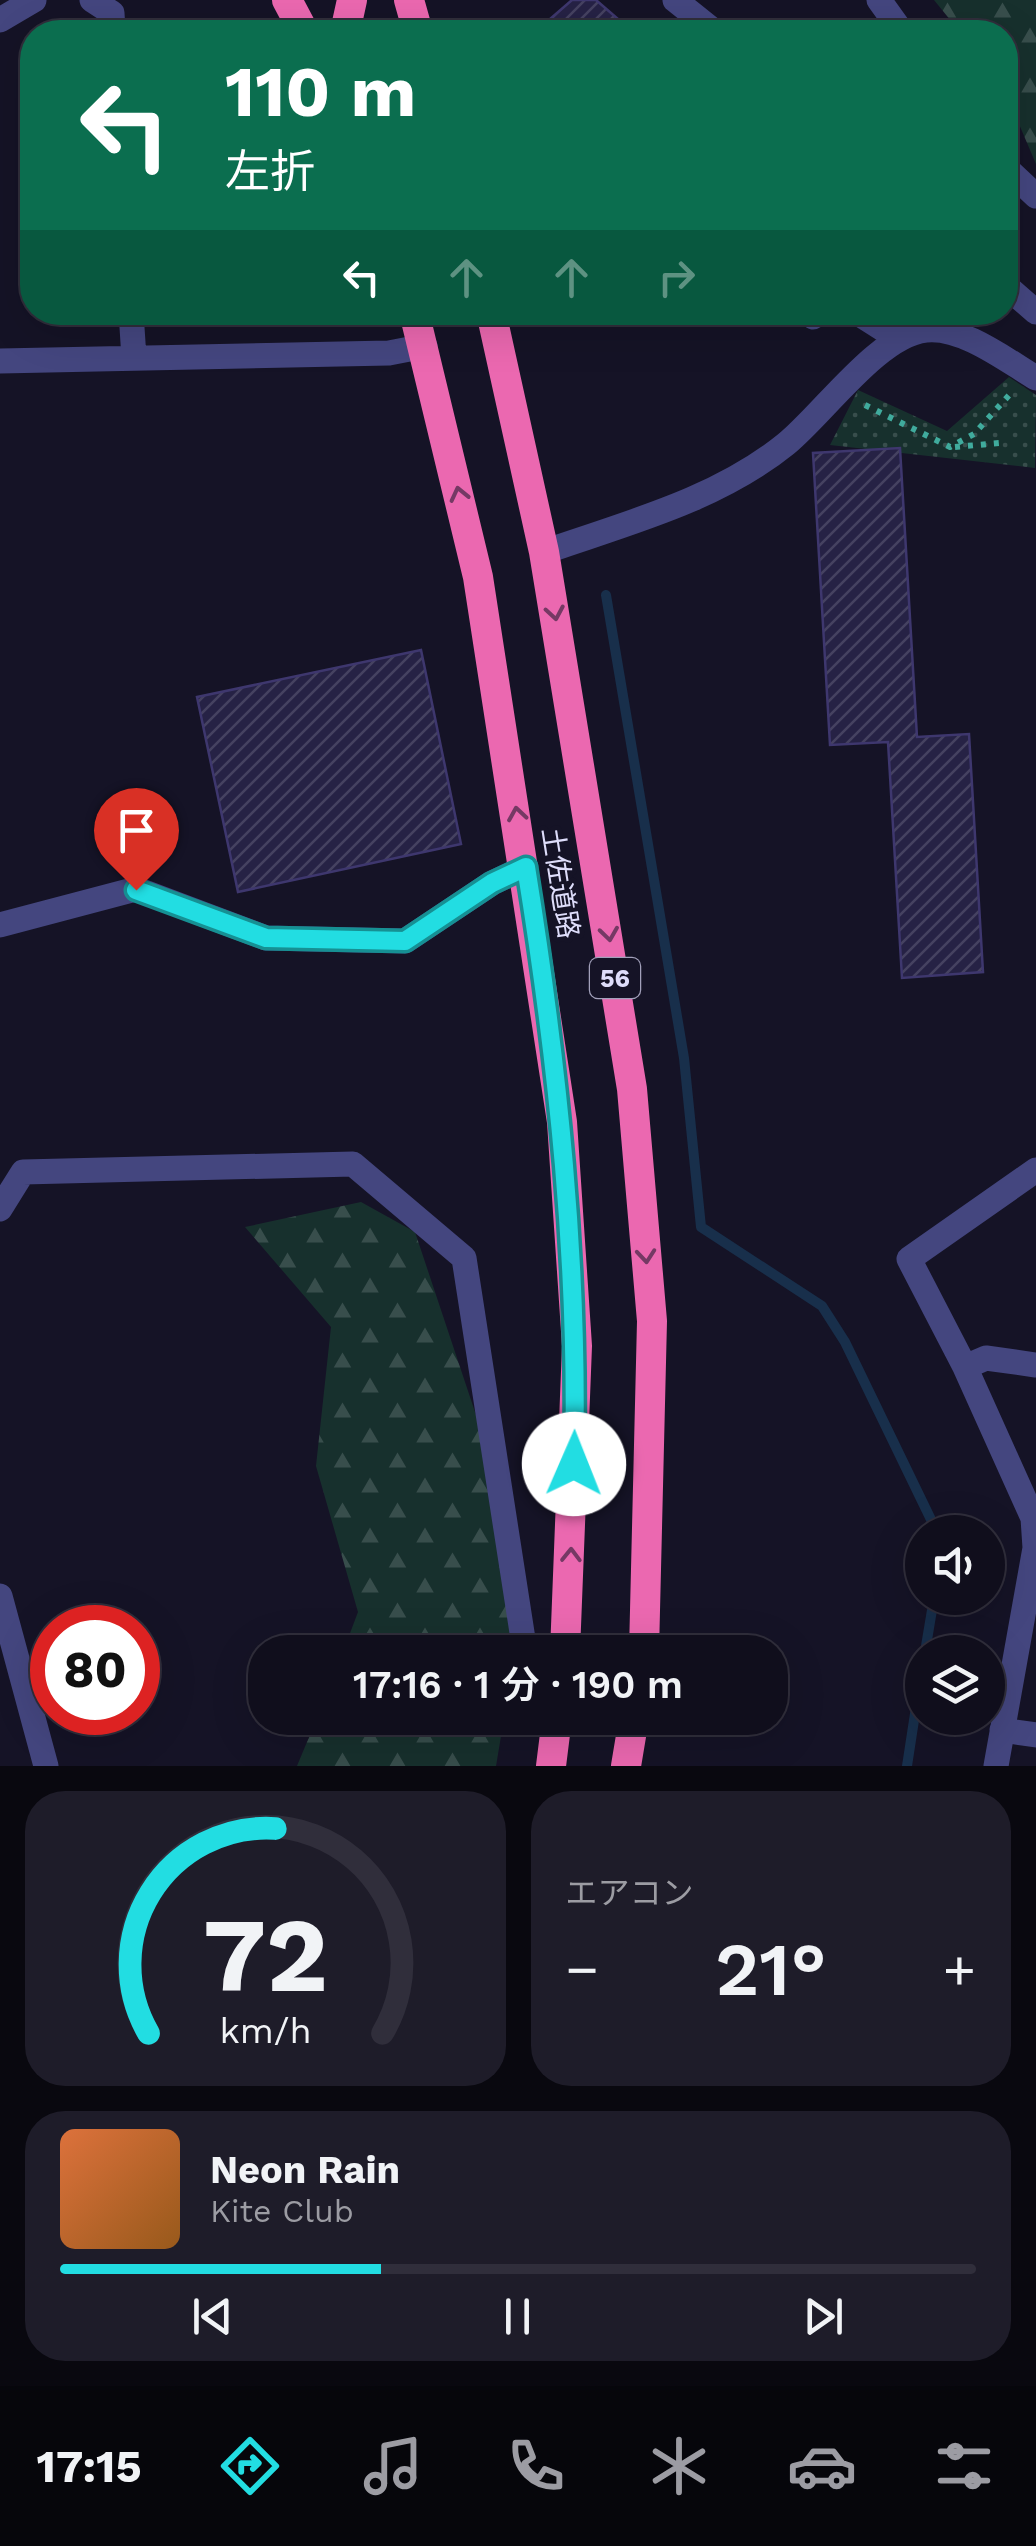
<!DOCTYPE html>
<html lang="ja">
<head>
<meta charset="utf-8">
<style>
  body { margin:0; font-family:"Work Sans","Noto Sans JP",sans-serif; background:#1e1c29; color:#f1f3f6; height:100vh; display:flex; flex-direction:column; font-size:38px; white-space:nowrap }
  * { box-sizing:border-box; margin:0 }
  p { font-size:32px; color:#9c9ca3 }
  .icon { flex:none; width:55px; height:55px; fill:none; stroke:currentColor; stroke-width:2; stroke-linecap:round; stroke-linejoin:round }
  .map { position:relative; height:1766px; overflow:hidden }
  .panel { display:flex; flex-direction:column; gap:25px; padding:25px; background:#09080f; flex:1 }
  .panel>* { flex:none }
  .top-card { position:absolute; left:20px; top:20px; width:998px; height:305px; border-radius:40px; box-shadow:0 10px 40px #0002,0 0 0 2px #302e3b; background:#0b6e4f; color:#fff; overflow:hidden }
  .buttons { position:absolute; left:905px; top:1515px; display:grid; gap:20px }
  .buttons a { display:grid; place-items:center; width:100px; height:100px; border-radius:50%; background:#100e1c; box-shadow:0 10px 40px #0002,0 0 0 2px #302e3b; font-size:50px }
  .speed { position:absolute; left:30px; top:1605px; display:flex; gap:20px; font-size:50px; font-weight:700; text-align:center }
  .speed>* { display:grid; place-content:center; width:130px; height:130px; border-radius:50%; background:#100e1c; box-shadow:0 10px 40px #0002,0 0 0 2px #302e3b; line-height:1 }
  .speed .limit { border:15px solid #d22; background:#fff; color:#111 }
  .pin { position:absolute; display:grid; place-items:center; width:85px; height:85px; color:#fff; margin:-102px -42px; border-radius:50% 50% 50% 0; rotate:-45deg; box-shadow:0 0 10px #0007 }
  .pin .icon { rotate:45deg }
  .me { position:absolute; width:110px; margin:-55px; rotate:1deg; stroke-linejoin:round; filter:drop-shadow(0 0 8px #0008) }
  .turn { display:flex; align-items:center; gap:35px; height:210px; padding:0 40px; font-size:45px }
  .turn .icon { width:130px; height:130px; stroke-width:2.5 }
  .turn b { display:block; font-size:70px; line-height:85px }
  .lanes { display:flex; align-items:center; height:95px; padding:0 40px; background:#0003; justify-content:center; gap:50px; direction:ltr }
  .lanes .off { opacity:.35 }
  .big { font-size:75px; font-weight:600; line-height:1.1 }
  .panel .tile { flex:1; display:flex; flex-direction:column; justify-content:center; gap:15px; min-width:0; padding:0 35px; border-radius:40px; background:#1e1c29 }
  .panel .dial { align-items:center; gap:0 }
  .dial svg { height:260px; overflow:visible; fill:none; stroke:#302e3b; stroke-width:7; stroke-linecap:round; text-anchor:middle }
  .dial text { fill:#f1f3f6; stroke:none }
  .song { display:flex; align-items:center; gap:30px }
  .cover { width:120px; height:120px; border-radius:15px; background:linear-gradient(135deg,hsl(20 70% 55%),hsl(30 70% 35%)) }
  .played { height:10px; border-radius:5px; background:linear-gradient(90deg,#22dde2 35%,#302e3b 35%) }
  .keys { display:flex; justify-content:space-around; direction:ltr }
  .heat { display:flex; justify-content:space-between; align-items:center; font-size:55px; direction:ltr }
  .panel .tiles { flex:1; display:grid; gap:25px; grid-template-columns:1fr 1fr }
  .tile:last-child { grid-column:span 2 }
  .trip { position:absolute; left:248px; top:1635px; width:540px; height:100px; border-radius:40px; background:#100e1c; box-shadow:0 10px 40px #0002,0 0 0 2px #302e3b; font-weight:600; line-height:100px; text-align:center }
  .tab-bar { display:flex; height:160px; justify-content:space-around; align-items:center; background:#06060b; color:#9c9ca3 }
  .tab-bar .icon { width:70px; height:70px }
  .tab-bar .selected { color:#22dde2 }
  .tab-bar b { font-size:45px; color:#f1f3f6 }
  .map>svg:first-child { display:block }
</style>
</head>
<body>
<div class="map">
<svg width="1036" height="1766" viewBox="0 0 1036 1766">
  <defs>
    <pattern id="forest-firs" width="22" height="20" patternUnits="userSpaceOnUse" patternTransform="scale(2.5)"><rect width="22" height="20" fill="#17302d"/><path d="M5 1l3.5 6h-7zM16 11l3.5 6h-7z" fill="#384e4c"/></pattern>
    <pattern id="park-dots" width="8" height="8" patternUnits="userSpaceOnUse" patternTransform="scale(2.5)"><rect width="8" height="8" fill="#17302d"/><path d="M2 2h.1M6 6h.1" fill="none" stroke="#384e4c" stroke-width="1.8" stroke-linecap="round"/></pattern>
    <pattern id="building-hatch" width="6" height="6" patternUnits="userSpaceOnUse" patternTransform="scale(2.5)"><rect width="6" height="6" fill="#262245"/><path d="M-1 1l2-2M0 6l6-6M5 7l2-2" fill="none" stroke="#454261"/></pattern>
  </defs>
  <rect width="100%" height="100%" fill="#151326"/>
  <path fill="url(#forest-firs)" d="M934,0H1036V164L1005,91V32H960Z
    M361,1202L415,1232L495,1472L514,1652H343L358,1612L316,1466L331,1327L245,1227Z
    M317,1718H504L496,1766H297Z"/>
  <path fill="url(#park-dots)" d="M1009,377L1036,395L1035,468L830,445L858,390L947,431Z"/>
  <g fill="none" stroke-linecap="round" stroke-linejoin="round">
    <path stroke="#182f4b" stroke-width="10" d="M606,595L684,1058L701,1227L822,1306L845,1342L937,1532
      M925,1652L934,1598
      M907,1766L922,1668"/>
  </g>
  <path fill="url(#building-hatch)" stroke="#3e376e" stroke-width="2.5" d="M572,0H596L633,32H535Z
    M900,448L917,737L969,734L983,972L902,978L888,742L830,745L813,453Z
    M421,650L461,844L238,892L197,697Z"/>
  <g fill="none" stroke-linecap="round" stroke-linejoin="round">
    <path stroke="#40ab9d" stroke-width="6" stroke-dasharray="5 8" stroke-linecap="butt" d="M865,405L950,447L974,434L1011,393
      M955,447L999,443"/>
    <path stroke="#44467f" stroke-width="25" d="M92,0L112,13L113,32
      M675,0L715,32
      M879,0L902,32
      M0,20L34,0
      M1005,167L1036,196
      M1005,285L1036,312
      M131,312L134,358
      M809,312L813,317L820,312
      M856,312L897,338
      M0,361L389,353L425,346
      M544,552C627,523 717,500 786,444C824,413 878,335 926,330C962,326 1006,360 1036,378
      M0,925L136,889L266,938L405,941L492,883L526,867
      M0,1209L23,1172L353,1164L464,1258L525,1652
      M965,1367L986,1358L1036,1365
      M0,1596L46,1766
      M1002,1730L1036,1735
      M996,1766L1035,1548L1033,1518L965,1367L909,1259L1036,1170"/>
    <path stroke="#eb68b0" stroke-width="30" d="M287,0L304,32
      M409,0L418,32
      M345,32L352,0
      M414,312L478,577L562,1122L577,1346L565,1652
      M491,312L544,552L632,1089L652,1321L644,1652
      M551,1766L557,1718
      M626,1766L634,1718"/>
  </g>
  <defs><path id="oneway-chevron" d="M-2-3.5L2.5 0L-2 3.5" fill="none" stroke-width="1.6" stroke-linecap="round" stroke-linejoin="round" transform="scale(2.5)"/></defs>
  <g stroke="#753964">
    <use href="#oneway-chevron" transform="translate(459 494) rotate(-103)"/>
    <use href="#oneway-chevron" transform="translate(555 613) rotate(80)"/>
    <use href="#oneway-chevron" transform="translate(517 814) rotate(-99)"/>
    <use href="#oneway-chevron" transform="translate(609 934) rotate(82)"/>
    <use href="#oneway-chevron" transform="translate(646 1256) rotate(85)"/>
    <use href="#oneway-chevron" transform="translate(571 1555) rotate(-89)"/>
  </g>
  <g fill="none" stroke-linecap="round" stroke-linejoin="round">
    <g stroke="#169093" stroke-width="25">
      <path id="route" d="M136,890L266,938L405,941L492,883L526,867C558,1065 579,1263 574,1464"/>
    </g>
    <use href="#route" stroke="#22dde2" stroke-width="18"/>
  </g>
  <g text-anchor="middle" stroke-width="10" stroke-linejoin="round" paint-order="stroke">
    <rect fill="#151326" stroke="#a2a0ba" stroke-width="2.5" x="590" y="958" width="50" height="40" rx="8"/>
    <g font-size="25" font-weight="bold" fill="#deddfa">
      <text x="615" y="987">56</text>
    </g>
    <g font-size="28" fill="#deddfa" stroke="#151326">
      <text transform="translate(561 883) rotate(81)" y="10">土佐道路</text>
    </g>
  </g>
</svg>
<div class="buttons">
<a><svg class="icon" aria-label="sound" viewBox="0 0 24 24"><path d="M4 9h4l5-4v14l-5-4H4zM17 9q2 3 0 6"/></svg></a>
<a><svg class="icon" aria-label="layers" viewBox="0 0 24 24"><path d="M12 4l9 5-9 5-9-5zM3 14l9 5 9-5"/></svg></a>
</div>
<div class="speed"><div class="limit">80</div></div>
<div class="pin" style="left:136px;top:890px;background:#d93025"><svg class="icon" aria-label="arrive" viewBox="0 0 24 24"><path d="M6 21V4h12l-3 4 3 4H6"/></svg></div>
<svg class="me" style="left:574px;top:1464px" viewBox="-20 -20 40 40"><circle r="19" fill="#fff"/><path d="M0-13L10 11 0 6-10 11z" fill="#22dde2"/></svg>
<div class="trip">17:16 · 1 分 · 190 m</div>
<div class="top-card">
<div class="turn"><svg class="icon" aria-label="left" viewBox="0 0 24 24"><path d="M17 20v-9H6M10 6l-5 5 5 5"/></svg><div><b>110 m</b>左折</div></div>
<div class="lanes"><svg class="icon" aria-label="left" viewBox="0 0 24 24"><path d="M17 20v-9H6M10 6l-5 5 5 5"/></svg><svg class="icon off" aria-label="ahead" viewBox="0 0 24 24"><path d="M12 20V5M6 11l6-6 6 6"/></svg><svg class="icon off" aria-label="ahead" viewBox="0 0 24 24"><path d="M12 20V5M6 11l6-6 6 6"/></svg><svg class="icon off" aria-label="right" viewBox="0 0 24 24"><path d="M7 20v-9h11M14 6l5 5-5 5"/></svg></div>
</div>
</div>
<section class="panel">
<div class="tiles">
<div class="tile dial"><svg viewBox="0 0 100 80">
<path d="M14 69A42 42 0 1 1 86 69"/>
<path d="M14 69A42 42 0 0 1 53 6" stroke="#22dde2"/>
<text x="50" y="56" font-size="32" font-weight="700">72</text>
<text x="50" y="72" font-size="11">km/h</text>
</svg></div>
<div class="tile"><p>エアコン</p>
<div class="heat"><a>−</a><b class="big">21°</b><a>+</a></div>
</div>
<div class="tile">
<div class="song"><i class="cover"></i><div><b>Neon Rain</b><p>Kite Club</p></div></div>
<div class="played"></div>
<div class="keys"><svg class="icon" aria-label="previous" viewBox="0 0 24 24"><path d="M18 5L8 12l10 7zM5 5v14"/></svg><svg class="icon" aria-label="pause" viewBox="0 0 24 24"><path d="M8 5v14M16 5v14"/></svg><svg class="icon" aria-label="next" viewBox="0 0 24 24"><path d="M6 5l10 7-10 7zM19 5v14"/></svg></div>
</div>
</div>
</section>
<nav class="tab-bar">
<b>17:15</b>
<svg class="icon selected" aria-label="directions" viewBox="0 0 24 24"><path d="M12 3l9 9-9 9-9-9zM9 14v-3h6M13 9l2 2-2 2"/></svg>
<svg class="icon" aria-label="music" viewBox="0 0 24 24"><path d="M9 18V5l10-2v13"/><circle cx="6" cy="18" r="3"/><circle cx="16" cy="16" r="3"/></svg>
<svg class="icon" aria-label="phone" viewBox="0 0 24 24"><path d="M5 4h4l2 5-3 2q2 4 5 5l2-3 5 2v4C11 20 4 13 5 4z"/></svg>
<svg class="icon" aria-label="climate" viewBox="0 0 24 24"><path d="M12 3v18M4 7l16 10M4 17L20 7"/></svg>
<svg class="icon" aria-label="car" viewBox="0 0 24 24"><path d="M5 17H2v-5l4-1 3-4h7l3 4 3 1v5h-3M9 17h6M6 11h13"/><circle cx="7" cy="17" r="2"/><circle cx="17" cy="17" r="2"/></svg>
<svg class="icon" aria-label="filters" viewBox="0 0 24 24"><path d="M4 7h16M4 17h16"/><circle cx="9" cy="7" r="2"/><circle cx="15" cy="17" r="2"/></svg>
</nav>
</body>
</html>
